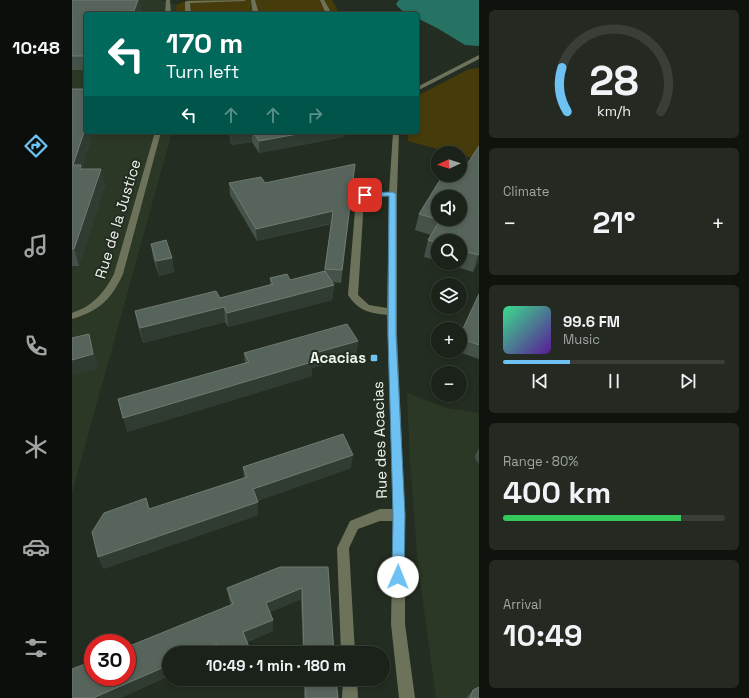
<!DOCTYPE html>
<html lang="en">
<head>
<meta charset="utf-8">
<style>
  body { margin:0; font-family:"Space Grotesk",sans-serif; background:#242a22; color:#f1f3f6; height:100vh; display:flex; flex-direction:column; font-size:15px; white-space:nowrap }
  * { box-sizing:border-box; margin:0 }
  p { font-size:13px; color:#a0a4a2 }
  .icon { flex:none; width:22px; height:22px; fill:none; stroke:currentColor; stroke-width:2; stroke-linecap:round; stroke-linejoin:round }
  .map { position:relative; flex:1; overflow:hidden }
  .sheet { display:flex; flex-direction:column; gap:10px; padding:10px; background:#0f130e; width:270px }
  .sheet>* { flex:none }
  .guide { position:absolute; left:12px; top:12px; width:335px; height:122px; border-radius:4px; box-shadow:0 2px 6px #0003,0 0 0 1px #393f38; background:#00695c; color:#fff; overflow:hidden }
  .needle { width:26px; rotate:266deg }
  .buttons { position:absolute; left:359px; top:146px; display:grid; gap:8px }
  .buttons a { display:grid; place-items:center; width:36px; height:36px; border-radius:50%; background:#1b2219; box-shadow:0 2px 6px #0003,0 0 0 1px #393f38; font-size:20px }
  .speed { position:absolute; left:12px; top:634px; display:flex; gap:8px; font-size:20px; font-weight:700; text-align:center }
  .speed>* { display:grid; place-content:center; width:52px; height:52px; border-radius:50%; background:#1b2219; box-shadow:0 2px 6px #0003,0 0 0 1px #393f38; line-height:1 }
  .speed .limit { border:6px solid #d22; background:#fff; color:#111 }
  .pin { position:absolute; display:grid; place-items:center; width:34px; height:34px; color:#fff; margin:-17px; border-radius:8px; box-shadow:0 2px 6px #0006 }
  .me { position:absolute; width:44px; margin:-22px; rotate:1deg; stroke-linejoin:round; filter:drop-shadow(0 0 3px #0008) }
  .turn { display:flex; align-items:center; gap:14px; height:84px; padding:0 16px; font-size:18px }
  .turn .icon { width:52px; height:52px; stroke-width:2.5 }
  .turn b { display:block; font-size:28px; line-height:34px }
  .lanes { display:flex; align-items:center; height:38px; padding:0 16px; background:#0003; justify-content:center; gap:20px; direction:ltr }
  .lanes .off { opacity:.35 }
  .big { font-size:30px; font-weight:800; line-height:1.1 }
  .sheet .tile { flex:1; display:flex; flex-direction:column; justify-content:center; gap:6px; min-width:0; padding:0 14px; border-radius:6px; background:#242a22 }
  .sheet .dial { align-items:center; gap:0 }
  .dial svg { height:104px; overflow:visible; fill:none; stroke:#393f38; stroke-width:7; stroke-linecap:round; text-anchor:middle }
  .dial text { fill:#f1f3f6; stroke:none }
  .song { display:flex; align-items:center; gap:12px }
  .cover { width:48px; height:48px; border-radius:6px; background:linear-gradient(135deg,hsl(150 70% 55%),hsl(270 70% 35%)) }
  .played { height:4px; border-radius:2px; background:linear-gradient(90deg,#6ec2f3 30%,#393f38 30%) }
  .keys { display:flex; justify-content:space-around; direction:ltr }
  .heat { display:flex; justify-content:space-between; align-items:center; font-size:22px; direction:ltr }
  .charge { height:6px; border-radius:3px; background:linear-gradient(90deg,#34c759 80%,#393f38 0) }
  .trip { position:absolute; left:90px; top:646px; width:228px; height:40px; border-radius:20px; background:#1b2219; box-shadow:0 2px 6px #0003,0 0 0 1px #393f38; font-weight:800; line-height:40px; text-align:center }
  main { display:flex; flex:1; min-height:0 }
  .menu { display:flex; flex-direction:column; width:72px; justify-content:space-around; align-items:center; background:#0b0e0a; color:#a0a4a2 }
  .menu .icon { width:28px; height:28px }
  .menu .active { color:#6ec2f3 }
  .menu b { font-size:18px; color:#f1f3f6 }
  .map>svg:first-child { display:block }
</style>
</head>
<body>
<main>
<nav class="menu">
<b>10:48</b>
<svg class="icon active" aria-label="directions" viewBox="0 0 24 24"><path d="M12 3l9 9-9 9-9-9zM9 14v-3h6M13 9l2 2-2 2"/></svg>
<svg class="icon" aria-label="music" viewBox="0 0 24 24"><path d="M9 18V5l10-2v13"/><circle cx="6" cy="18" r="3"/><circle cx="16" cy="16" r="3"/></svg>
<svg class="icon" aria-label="phone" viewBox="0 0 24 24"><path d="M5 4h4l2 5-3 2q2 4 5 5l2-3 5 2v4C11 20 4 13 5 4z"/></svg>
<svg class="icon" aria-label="climate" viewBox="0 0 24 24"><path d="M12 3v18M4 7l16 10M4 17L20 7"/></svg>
<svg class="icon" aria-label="car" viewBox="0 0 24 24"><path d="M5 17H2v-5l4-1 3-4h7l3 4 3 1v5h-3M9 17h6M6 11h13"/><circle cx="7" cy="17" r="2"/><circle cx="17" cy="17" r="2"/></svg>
<svg class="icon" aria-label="filters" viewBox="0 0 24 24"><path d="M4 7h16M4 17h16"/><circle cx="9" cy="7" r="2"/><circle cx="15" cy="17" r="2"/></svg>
</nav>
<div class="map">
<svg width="407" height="698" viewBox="0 0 407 698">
  <rect width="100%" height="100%" fill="#242d21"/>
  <path fill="#2c3826" d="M0,0H88L104,5L105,14H14V132H100L0,493Z
    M335,393L375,408L407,413V698H364L346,565L338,462Z"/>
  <path fill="#463c0b" d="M116,0H260L267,13L105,14L104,5Z
    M407,68V160L388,155V153H380L336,141V132H345V96L397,69Z"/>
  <path fill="#267363" d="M327,0H407V46L393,45L365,28L345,18V14C336,14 329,12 324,4Z"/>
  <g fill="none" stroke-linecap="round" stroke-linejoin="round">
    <path fill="#6d725b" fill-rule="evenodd" d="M94,0H98L99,14H93Z
      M174,0L172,1L118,3L119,14H113V2L115,1Z
      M179,0H183L187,14H181Z
      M248,0H252L260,14H254Z
      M407,55V59L345,91V87Z
      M83,132H89L51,274C39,300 27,311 0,319V313C21,306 32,293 42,274Z
      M321,132H327L325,194V334L333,515V624L343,698H327L319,624L321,521H308L286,529L277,548L283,653H269L265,548L278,521L308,509H321L315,315C298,313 286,311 276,295L284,198L293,193L317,192ZM317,196L315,308L297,305L286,295L292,199L295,197Z
      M271,679H285L286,698H270Z"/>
  </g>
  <path fill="#455249" d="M0,0L69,8L68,14H14V70H0Z
    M0,89L14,132H21L10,167V169L33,185L7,266H0Z
    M157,132H273L272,137L187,153L180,142L159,145Z
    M388,165L407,260L401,272L372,263H388V241H366V261L352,257L356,240L359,235L343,230L347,214Z
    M282,176L269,283L259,282L262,285L260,300L156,327L153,322L71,343L66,326L63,311L148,298L198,285V278L218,280L252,271L259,224L185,241L158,195L157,183H193Z
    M79,244L100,258L102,272L87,276L81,258Z
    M407,294V359L384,351H388V335Z
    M286,341L284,355L240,368V376L55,432L173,363L172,353Z
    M407,448V464L404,460L403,456Z
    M171,467L279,468L185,501L186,515L31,569L77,509L172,478Z
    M208,567H256L262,653H231L229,599L198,612L201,620V631L175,642L177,647V653H97V676L48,698H0V669L21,661V677H55V647L159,605L157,599L155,588Z
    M232,679H264L266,698H232Z
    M401,690L407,698H394Z"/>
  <path fill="#303c32" d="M66,0H68L69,8L68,14H63L62,11Z
    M14,126V132H21L10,167L13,182L1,165Z
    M170,132H180V142L159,145L158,134Z
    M237,132H273L272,137L187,153V141Z
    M29,169L33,185L7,266L2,249Z
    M261,211L260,223L185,241L184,229Z
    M407,254V260L401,272L406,255Z
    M100,258L102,272L87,276L84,261Z
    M262,285L260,300L156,327L155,313Z
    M152,307L153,322L71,343L68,328Z
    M17,334L21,349L26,369L0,376V360Z
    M286,341L284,355L240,368V376L55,432L51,418L236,355Z
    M281,455L279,468L182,502L181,489Z
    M186,502V515L31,569L26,557Z
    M230,588L229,599L194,614V603Z
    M201,620V631L172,643L171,632Z
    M145,644L146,653H125Z
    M177,647V653H164Z
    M97,665V676L48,698H21Z"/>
  <path fill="#57645b" stroke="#6f7a72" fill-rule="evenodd" d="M0,0H66L62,11L45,12L44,14H14V56H0Z
    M0,89H14V126L1,165H9L8,169H29L2,249H0Z
    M158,132H170L158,134Z
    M181,132H237L187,141Z
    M407,146V254L406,255L388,250V241H366V243L356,240L368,220L347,214L371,175H388V165L394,166ZM366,197H388V219H366Z
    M283,164L270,270L253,269L261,211L184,229L157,183L189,177L193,183Z
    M94,240L100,258L84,261L79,244Z
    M253,271L262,285L155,313L152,307L68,328L63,311L144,291L148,298L201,284L198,278L215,274L218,280Z
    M407,294V345L388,338V335Z
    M275,324L286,341L236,355L240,362L51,418L46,399L177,362L172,353Z
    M17,334L21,354L0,360V338Z
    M271,434L281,455L181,489L186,502L26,557L20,532L32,513L74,498L77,509L175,477L171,467Z
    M208,567H256L262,653H232L230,588L194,603L201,620L171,632L177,647L164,653H148L145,644L125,653H97V665L21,698H0V669L21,661V677H55V647L161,604L155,588Z
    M233,679H264L266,698H234Z
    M407,687V698H398L401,690Z"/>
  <path fill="#6ec2f3" stroke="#487e9e" d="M321,192L324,194V334L333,515L332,577L331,582L326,583L322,582L320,577L321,515L316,334L317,196L293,197L289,195L293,193Z"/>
  <rect fill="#6ec2f3" stroke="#242d21" stroke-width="1.5" x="298" y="354" width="8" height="8" rx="2"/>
  <g text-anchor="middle" stroke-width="4" stroke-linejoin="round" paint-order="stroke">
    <g font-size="15" fill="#eff5ec" stroke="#242d21">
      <text transform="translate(46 219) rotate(-73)" y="5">Rue de la Justice</text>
      <text transform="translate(308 440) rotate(-92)" y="5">Rue des Acacias</text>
    </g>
    <g font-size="15" font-weight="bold" fill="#eff5ec" stroke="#242d21" text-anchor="end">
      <text x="294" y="363">Acacias</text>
    </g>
  </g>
</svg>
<div class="buttons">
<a><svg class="needle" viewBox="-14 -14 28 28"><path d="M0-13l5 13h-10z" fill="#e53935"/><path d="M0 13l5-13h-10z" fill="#a0a4a2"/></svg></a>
<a><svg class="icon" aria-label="sound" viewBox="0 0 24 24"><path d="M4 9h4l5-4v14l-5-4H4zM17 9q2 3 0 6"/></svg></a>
<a><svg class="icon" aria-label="search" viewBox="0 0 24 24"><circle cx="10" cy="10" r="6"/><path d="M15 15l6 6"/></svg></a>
<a><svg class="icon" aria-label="layers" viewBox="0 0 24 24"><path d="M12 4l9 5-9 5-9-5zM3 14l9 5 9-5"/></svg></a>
<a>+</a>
<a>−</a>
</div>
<div class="speed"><div class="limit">30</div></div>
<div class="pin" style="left:293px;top:195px;background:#d93025"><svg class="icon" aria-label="arrive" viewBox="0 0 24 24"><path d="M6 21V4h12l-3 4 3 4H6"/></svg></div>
<svg class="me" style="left:326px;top:577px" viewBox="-20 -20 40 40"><circle r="19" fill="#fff"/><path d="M0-13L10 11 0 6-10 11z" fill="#6ec2f3"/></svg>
<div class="trip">10:49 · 1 min · 180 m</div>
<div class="guide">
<div class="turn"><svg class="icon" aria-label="left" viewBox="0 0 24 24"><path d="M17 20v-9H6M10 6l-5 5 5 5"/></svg><div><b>170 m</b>Turn left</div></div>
<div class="lanes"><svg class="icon" aria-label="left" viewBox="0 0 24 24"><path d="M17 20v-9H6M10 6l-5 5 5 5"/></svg><svg class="icon off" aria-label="ahead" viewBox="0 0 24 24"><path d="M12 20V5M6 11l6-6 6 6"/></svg><svg class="icon off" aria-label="ahead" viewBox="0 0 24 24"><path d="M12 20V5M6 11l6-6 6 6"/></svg><svg class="icon off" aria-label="right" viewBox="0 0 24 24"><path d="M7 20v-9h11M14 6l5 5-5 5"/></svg></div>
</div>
</div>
<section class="sheet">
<div class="tile dial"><svg viewBox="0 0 100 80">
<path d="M14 69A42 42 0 1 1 86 69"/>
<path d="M14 69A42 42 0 0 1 10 35" stroke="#6ec2f3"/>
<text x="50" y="56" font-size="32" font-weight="700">28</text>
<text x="50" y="72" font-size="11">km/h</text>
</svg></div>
<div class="tile"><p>Climate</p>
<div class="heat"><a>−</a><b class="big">21°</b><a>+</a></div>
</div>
<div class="tile">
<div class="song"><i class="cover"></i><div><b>99.6 FM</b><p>Music</p></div></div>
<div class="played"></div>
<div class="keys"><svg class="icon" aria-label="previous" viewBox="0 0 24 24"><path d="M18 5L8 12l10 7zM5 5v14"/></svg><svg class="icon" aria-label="pause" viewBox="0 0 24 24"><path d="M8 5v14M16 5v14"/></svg><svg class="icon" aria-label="next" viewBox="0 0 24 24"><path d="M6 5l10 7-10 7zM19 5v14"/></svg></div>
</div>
<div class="tile"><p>Range · 80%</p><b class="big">400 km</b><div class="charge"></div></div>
<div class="tile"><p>Arrival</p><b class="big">10:49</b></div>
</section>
</main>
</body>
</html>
